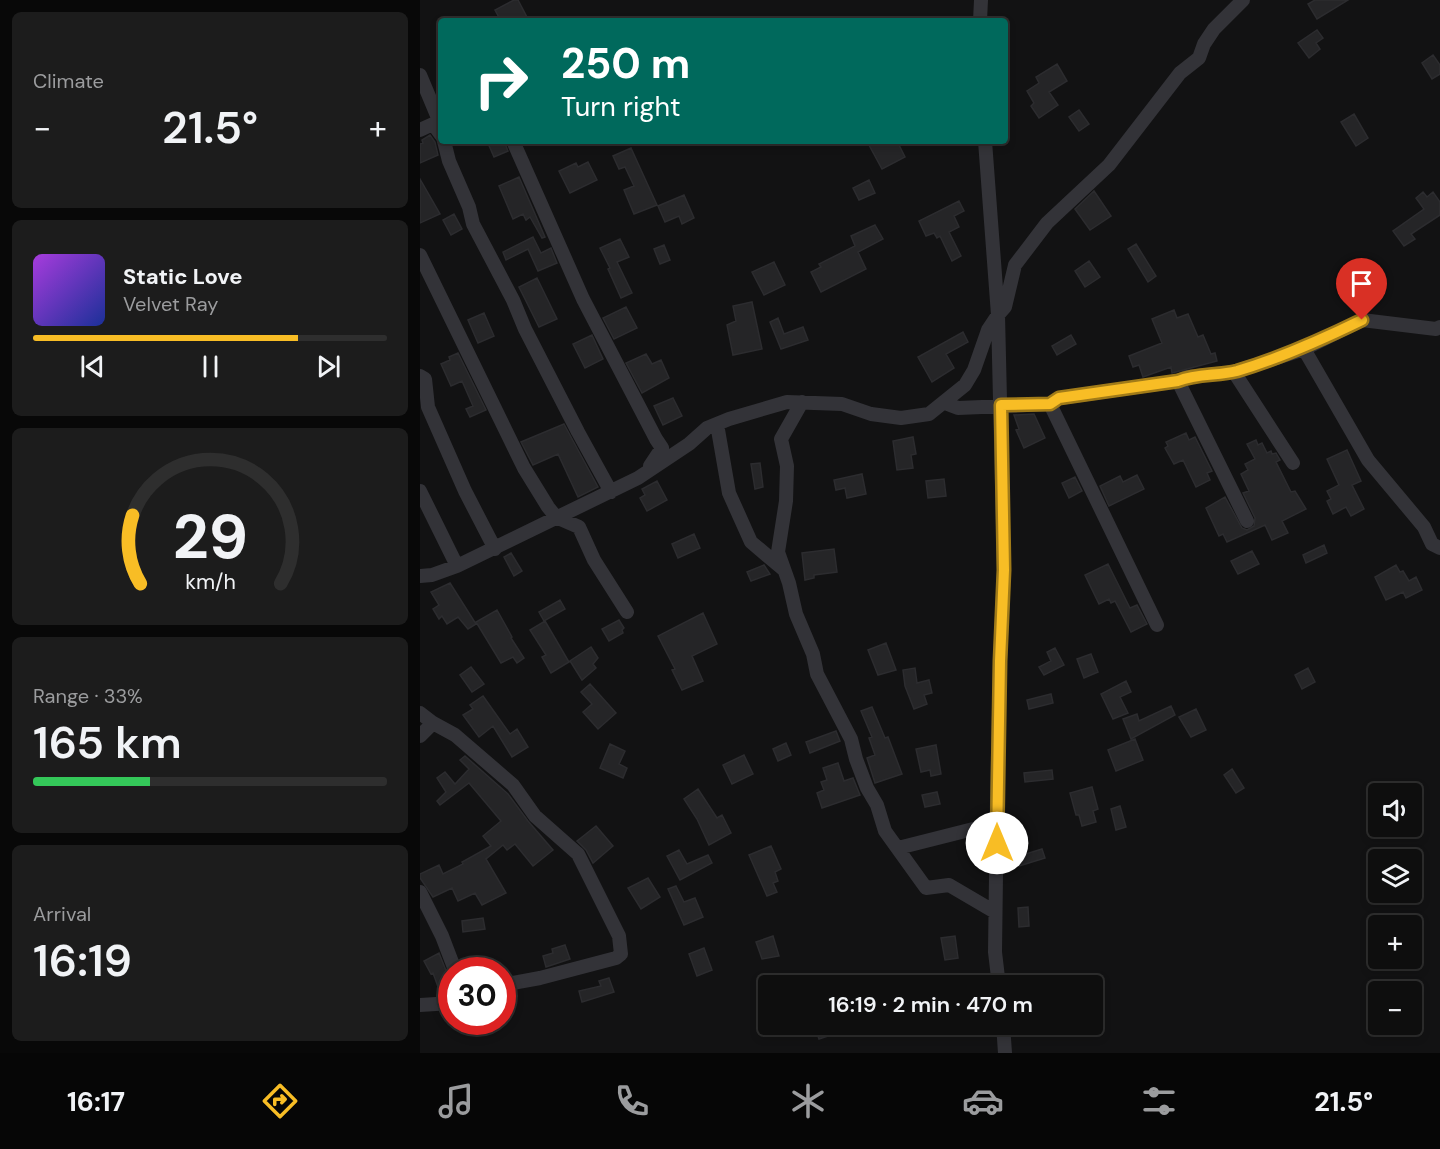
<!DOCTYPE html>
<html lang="en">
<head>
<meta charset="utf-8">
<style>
  body { margin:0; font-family:"DM Sans",sans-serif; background:#1c1c1c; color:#f1f3f6; height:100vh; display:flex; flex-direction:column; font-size:22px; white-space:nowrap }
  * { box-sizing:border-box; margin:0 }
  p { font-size:20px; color:#9b9c9e }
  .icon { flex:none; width:33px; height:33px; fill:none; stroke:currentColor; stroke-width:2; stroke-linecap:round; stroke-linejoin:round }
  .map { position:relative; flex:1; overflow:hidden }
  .sheet { display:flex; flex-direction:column; gap:12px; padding:12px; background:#080808; width:420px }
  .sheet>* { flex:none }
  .top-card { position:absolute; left:18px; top:18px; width:570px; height:126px; border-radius:6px; box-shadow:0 3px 9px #0003,0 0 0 2px #2e2e2e; background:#00695c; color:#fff; overflow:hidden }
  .controls { position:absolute; left:948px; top:783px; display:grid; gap:12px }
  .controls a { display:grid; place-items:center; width:54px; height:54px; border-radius:6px; background:#0e0e0e; box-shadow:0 3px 9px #0003,0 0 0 2px #2e2e2e; font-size:30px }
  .speed { position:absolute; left:18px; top:957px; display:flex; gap:12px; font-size:30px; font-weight:700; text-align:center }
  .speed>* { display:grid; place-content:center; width:78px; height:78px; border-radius:50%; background:#0e0e0e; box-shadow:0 3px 9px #0003,0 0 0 2px #2e2e2e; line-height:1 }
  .speed .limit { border:9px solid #d22; background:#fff; color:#111 }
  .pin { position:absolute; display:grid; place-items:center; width:51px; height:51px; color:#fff; margin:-62px -26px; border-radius:50% 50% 50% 0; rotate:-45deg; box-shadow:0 0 6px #0007 }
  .pin .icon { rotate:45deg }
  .me { position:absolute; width:66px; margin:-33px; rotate:0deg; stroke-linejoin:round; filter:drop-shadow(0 0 4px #0008) }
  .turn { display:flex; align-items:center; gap:21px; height:126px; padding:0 24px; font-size:27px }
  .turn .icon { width:78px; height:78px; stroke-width:2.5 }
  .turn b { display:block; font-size:42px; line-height:51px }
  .big { font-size:45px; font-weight:600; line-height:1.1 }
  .sheet .tile { flex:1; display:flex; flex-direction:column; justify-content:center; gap:9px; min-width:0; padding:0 21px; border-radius:9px; background:#1c1c1c }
  .sheet .dial { align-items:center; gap:0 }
  .dial svg { height:156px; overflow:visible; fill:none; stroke:#2e2e2e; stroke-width:7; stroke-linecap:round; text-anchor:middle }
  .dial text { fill:#f1f3f6; stroke:none }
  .song { display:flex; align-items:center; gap:18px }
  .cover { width:72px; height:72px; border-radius:9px; background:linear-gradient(135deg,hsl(280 70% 55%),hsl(230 70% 35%)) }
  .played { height:6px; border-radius:3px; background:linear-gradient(90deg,#f8bd25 75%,#2e2e2e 75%) }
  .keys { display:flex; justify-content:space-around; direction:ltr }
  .heat { display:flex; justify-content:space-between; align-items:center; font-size:33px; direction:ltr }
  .charge { height:9px; border-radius:4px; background:linear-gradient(90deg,#34c759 33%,#2e2e2e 0) }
  .trip { position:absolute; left:338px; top:975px; width:345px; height:60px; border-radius:6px; background:#0e0e0e; box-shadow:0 3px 9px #0003,0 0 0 2px #2e2e2e; font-weight:600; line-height:60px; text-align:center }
  .tabs { display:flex; height:96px; justify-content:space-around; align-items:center; background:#060606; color:#9b9c9e }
  .tabs .icon { width:42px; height:42px }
  .tabs .active { color:#f8bd25 }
  .tabs b { font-size:27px; color:#f1f3f6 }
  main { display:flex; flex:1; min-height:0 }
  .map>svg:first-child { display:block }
</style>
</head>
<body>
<main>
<section class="sheet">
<div class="tile"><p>Climate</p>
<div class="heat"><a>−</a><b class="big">21.5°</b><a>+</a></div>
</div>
<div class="tile">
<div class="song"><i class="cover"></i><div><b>Static Love</b><p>Velvet Ray</p></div></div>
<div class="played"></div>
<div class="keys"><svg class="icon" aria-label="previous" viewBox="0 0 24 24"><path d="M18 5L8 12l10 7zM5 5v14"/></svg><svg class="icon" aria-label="pause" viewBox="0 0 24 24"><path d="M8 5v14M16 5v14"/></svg><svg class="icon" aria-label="next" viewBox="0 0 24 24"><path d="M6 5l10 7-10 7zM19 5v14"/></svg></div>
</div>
<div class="tile dial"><svg viewBox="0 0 100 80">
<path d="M14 69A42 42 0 1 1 86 69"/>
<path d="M14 69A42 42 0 0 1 10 34" stroke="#f8bd25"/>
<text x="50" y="56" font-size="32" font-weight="700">29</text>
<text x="50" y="72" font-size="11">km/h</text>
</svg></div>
<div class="tile"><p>Range · 33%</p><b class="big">165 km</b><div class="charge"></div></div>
<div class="tile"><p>Arrival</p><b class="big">16:19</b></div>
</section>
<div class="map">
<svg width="1020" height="1053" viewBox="0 0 1020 1053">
  <rect width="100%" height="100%" fill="#121213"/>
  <path fill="#252527" stroke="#2c2c2f" stroke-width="1.5" d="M94,0H98L109,21H81L75,10Z
    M895,0H928L897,19L888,4Z
    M897,30L903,38L896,43L900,49L889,58L878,43Z
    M1013,55L1020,65V74L1012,79L1002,63Z
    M637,64L647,81L629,92L638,105L619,118L611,106L614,103L607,91L619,83L616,77Z
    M659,110L669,124L659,131L649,117Z
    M934,114L948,138L936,146L921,122Z
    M10,135L15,142L18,155L0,163V144L3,143L2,140Z
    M67,141H84L88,151L74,157Z
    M456,141H477L485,157L462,169L449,145Z
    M211,148L237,205L214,214L204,190L214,186L205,167L199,169L193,156Z
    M168,162L177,180L150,193L139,171L156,163L158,167Z
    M99,177L125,237L122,238L110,217L106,220L103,214L93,219L79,186Z
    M0,179L20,214L0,223Z
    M449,180L455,193L439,200L433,188Z
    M674,191L691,216L670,230L655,209Z
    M1003,192L1007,197L1013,192L1020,202V215L991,234L995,239L984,246L973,231L1004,209L996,198Z
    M264,195L274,218L262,224L259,216L245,222L238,206Z
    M539,201L544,211L534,216L539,227L529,232L541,256L532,261L520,236L517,238L514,233L506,236L499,221Z
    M34,214L42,229L31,235L23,220Z
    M455,225L463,239L438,252L446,269L401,292L391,272L401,267L399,264L435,246L431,236Z
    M113,237L121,253L131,248L137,263L118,271L108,249L86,260L83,252Z
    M200,239L209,257L197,262L212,293L201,298L188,269L190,268L180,248Z
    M716,244L736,276L728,282L708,249Z
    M244,245L250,260L240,264L234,249Z
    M669,261L680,277L665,287L655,271Z
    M354,262L365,285L344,295L332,272Z
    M117,278L137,319L119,327L99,287Z
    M332,302L342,349L313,355L307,325L316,321L313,306Z
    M206,307L217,328L194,339L183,318Z
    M754,310L757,318L768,314L778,337L783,335L791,354L795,353L797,361L752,373L751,367L723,377L719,365L713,367L709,356L742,343L732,319Z
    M64,313L74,336L58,343L48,320Z
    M358,318L364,334L383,327L388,340L361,349L350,322Z
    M543,332L548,342L526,354L534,368L512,382L498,357Z
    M172,335L183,359L165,368L153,344Z
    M651,335L656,344L637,355L632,346Z
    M38,353L66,410L50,417L46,409L53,406L42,381L31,386L21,364L30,360L29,357Z
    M226,354L232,364L241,360L249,378L222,393L206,363Z
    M253,398L262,416L243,425L234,406Z
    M614,414L625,438L604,448L596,430L599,429L594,415Z
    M144,424L178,487L158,497L138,454L113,465L101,442Z
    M766,433L769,440L775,437L792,471L787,473L790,480L776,487L763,460L754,464L745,448L748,446L746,442Z
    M493,437L496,454L491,455L493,468L477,470L473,441Z
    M836,440L838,445L842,443L847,453L851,451L852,454L856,453L860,460L856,462L871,492L875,491L886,509L862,521L868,533L852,540L845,525L807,542L803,534L799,536L786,508L805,497L822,528L827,530L834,526L835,518L823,493L829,491L821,474L828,470L825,464L835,459L827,444Z
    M927,450L941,481L932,485L944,509L931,516L926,507L913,514L907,501L911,499L907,491L919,485L907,459Z
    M340,463L343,487L335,489L331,464Z
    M442,474L446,494L427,498L425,488L416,490L414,480Z
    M717,475L724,489L689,506L680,486L700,476L703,482Z
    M655,477L662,491L649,498L642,483Z
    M524,479L526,496L508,498L506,481Z
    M237,481L247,500L227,511L220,498L225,495L222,489Z
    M274,534L280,548L258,558L252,544Z
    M904,545L907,553L886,563L883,555Z
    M414,549L417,572L394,575V578L385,580L382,553Z
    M832,551L839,564L818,574L811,561Z
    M91,553L102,571L94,576L84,557Z
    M688,564L710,608L717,605L727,624L711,632L695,601L691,603L689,599L679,604L665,575Z
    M344,565L350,574L331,581L327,572Z
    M976,565L980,572L983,571L989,581L996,577L1002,590L986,598L983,592L966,600L955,577Z
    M30,583L56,624L48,629L38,617L27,624L22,616L19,619L13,609L19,605L11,592Z
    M140,600L145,609L124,621L119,612Z
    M77,610L92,637L91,638L104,658L97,663L93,657L81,663L56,622Z
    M283,613L297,644L272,656L283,681L262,690L252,670L255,669L238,636Z
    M199,620L204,628L202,630L203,633L189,641L182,629Z
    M125,621L149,662L131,673L122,657L126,655L110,630Z
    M466,643L476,670L458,675L448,650Z
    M171,647L178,658L173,664L176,668L162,680L150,661Z
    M635,648L644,665L624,675L619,667L631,661L627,652Z
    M671,654L678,672L664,678L657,659Z
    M51,667L64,684L52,692L40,675Z
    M495,668L497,683L509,680L512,693L504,695L507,704L494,709L485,686L483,670Z
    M888,668L895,682L882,689L875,675Z
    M706,681L711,692L700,697L708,713L693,719L681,694Z
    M170,684L196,713L178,729L163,712L172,704L161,692Z
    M631,694L633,703L609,709L607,700Z
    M63,696L90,734L97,729L108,747L92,757L73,726L59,737L43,715L53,709L50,705Z
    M751,706L755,715L711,739L703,719L717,714L719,721Z
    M452,707L465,738L468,737L482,774L455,783L447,758L455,755L449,738L452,737L441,711Z
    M776,709L786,730L771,737L759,717Z
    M416,731L420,741L390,753L386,742Z
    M715,739L723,760L696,771L688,750Z
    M366,743L371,755L358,761L353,749Z
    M190,744L205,751L199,764L207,768L203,778L180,768Z
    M516,745L521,774L511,776L510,770L501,772L496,749Z
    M324,755L333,774L312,784L303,765Z
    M45,756L88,794L108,821L133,850L113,866L95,844L87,850L83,845L66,859L86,893L62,905L55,893L38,901L32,888L13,897L0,878V874L19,865L23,874L43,864L42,862L71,846L63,836L81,821L49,783L20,805L17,801L26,792L17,778L25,772L35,784L49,769L40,760Z
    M418,763L424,781L433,778L440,795L402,808L397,793L404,790L401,782L407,780L403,768Z
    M812,769L824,788L816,793L804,775Z
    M632,770L633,779L605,782L604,773Z
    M672,787L678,809L673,811L676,822L662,826L659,815H656L650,793Z
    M278,789L297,818L302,815L311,833L289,845L277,819L264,799Z
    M517,792L520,804L505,807L502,795Z
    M700,806L706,827L696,830L691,809Z
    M176,826L193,846L173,863L166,850L157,841Z
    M351,846L361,869L355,872L358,881L353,883L357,892L347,896L329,855Z
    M622,849L625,858L599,866L596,857Z
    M259,850L267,864L288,855L292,863L260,880L247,856Z
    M228,878L240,897L221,909L208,888Z
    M256,886L264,902L275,898L283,917L264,925L248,889Z
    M608,907L609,926L599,927L598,908Z
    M63,918L65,929L43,932L42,921Z
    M353,936L359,956L342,959L336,942Z
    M535,936L538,958L525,960L521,938Z
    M145,945L150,959L126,967L123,956L133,953L132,949Z
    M284,948L292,970L277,976L269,954Z
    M19,953L27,973L32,979V994L21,995L13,973L11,974L4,961Z
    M189,978L194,992L162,1002L159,991L181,986L179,981Z
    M394,1024H417L420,1032L399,1039Z"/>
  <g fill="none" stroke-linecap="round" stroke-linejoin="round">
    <path stroke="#333338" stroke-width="14" d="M560,21L561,0
      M0,75L21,125
      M0,130L13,124L21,135
      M24,141L29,161L49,207L53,224L93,300L105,329L158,432L191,492
      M93,141L163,299L236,439L242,448L230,466
      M0,255L104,468L128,507L136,517L159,527L174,560L207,612
      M884,349L948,460L1004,527L1012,544L1020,548
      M814,372L873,463
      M0,376L5,379L8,407L45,491L75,549
      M758,381L827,521
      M382,402L361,439L367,466L366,501L358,552L369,583L376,614L393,654L397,674L431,739L436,759L447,788L457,805L465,831L506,888L529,885L575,912
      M525,403L538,408L630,404L640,398L758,381L767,377L814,372L884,349L942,320L1016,329L1020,327
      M630,404L737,625
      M297,424L309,493L331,542L363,569
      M0,491L37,566
      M0,576L12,575L37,566L218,478L269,444L287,428L309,419L367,402L422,404L451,414L481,418L509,414L545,385L554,370L568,330L578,315L565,141
      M0,713L13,723L35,735L93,785L115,816L158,854L199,936L201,954L196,958L120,978L82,985
      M0,736L13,723
      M478,848L577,823
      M0,892L22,936L35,970
      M579,986L575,952L577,799L580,661L584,570L578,315L585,307L595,265L627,223L689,165L760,73L779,58L784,44L794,29L823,0
      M0,1005L32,1003
      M583,1024L585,1053"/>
  </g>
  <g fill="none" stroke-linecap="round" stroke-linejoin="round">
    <g stroke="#a17b18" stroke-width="15">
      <path id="route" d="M577,843L580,661L584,570L581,405L630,404L639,398L758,381C777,373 798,376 817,371C861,358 901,340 942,320"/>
    </g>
    <use href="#route" stroke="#f8bd25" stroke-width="10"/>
  </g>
</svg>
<div class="controls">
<a><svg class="icon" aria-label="sound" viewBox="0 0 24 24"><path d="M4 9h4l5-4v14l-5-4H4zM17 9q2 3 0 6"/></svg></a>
<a><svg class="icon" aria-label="layers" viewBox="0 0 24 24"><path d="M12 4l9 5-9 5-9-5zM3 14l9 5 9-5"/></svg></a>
<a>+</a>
<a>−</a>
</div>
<div class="speed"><div class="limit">30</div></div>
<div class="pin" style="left:942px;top:320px;background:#d93025"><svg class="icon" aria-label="arrive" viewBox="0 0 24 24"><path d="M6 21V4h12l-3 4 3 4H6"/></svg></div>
<svg class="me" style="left:577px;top:843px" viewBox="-20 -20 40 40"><circle r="19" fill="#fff"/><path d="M0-13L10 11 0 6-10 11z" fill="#f8bd25"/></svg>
<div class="trip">16:19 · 2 min · 470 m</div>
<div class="top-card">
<div class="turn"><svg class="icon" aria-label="right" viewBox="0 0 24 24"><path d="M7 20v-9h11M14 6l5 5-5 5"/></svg><div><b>250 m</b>Turn right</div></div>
</div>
</div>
</main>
<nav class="tabs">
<b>16:17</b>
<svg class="icon active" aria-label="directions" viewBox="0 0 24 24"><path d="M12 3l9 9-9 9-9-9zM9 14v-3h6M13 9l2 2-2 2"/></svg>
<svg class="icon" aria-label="music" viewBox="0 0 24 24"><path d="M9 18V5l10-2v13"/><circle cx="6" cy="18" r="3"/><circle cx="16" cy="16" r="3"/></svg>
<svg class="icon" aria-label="phone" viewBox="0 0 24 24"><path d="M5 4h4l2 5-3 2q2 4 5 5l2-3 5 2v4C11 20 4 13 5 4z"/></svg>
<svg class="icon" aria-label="climate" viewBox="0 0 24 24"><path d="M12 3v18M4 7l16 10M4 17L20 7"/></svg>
<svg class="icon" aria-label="car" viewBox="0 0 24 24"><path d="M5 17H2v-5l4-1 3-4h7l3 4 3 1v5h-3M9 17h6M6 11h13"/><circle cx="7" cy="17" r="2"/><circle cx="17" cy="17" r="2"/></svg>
<svg class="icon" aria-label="filters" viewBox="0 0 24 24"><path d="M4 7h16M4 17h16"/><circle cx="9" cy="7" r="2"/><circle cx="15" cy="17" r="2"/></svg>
<b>21.5°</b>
</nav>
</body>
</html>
